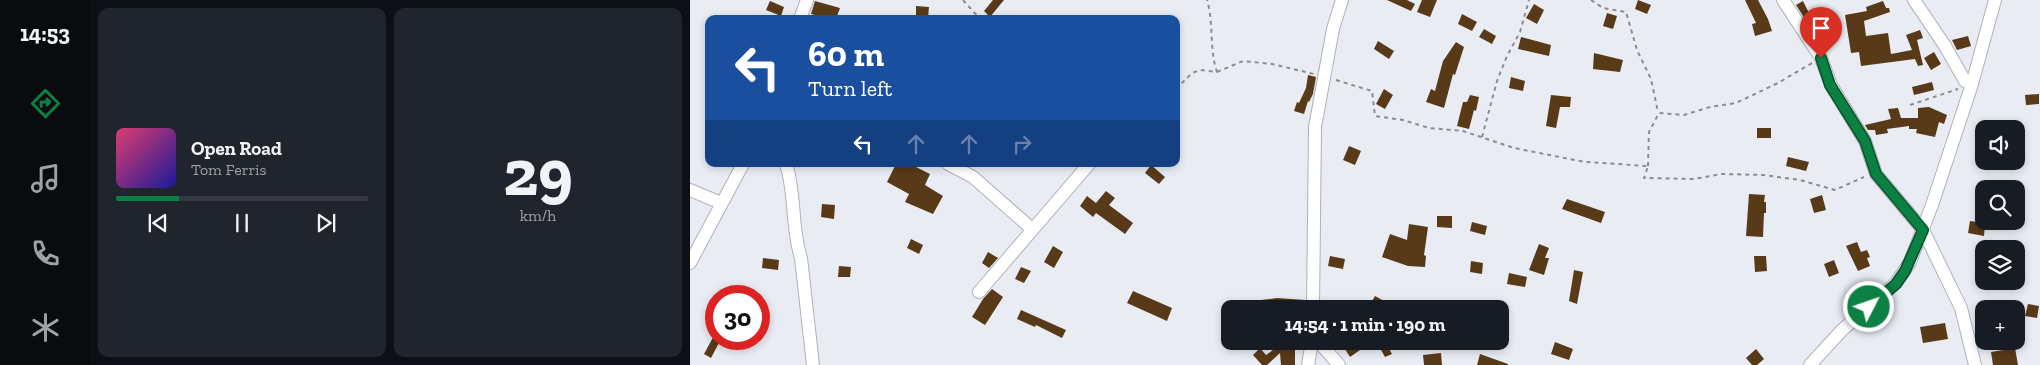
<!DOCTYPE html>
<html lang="en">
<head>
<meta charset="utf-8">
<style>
  body { margin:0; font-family:"Zilla Slab",serif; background:#20242c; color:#f1f3f6; height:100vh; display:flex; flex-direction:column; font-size:19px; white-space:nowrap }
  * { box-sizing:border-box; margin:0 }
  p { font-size:16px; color:#9ea1a6 }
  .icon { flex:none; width:28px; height:28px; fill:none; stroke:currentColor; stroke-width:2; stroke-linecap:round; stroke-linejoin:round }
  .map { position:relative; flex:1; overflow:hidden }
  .panel { display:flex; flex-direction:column; gap:8px; padding:8px; background:#0d0f14; width:600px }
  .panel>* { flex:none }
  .guide { position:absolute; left:15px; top:15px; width:475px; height:152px; border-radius:10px; box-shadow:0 2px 8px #0003; background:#1a4fa0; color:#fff; overflow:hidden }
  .tools { position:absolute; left:1285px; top:120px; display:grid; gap:10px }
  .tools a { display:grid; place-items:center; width:50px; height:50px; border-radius:10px; background:#171b24; box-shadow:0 2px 8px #0003; font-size:25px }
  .speed { position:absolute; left:15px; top:285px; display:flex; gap:10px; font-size:25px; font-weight:700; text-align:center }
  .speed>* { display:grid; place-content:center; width:65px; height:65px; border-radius:50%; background:#171b24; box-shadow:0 2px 8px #0003; line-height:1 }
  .speed .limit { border:8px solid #d22; background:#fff; color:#111 }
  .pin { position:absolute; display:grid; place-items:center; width:42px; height:42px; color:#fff; margin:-51px -21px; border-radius:50% 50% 50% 0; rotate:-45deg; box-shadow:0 0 5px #0007 }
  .pin .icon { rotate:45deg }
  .me { position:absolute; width:55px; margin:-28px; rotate:49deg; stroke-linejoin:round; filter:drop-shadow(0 0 4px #0008) }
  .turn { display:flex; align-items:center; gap:18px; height:105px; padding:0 20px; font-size:22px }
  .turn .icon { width:65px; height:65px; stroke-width:2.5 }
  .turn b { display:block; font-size:35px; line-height:42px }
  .lanes { display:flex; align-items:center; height:48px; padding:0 20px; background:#0003; justify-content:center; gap:25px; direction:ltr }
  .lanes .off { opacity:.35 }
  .panel .card { flex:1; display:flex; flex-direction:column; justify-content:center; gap:8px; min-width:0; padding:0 18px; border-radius:10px; background:#20242c }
  .panel .dial { align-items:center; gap:0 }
  .dial b { font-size:65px; line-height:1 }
  .song { display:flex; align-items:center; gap:15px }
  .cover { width:60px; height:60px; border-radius:8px; background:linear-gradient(135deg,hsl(340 70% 55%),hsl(240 70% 35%)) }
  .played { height:5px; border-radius:2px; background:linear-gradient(90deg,#0b8043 25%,#363941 25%) }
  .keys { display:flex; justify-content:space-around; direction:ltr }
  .panel .tiles { flex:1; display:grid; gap:8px; grid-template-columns:repeat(2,1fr) }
  .trip { position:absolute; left:531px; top:300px; width:288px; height:50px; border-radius:10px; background:#171b24; box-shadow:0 2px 8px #0003; font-weight:700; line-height:50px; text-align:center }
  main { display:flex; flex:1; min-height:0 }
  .tab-bar { display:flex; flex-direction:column; width:90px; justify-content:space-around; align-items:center; background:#090b0e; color:#9ea1a6 }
  .tab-bar .icon { width:35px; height:35px }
  .tab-bar .on { color:#0b8043 }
  .tab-bar b { font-size:22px; color:#f1f3f6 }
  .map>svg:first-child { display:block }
</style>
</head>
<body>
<main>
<nav class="tab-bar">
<b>14:53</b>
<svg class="icon on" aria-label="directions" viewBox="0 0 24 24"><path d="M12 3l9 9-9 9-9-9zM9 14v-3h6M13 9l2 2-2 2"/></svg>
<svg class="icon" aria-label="music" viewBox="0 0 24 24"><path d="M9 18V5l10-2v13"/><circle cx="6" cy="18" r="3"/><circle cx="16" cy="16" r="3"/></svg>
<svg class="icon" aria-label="phone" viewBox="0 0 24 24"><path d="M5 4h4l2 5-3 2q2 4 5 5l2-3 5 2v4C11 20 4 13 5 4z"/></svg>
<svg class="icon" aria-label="climate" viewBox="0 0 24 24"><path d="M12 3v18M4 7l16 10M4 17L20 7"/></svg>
</nav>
<section class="panel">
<div class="tiles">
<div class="card">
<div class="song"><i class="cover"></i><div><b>Open Road</b><p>Tom Ferris</p></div></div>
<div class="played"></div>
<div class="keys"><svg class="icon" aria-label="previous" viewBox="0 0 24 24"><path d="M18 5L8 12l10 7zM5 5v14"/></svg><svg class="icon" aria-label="pause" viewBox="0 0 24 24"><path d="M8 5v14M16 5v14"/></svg><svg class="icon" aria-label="next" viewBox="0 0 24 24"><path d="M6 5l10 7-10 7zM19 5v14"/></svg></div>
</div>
<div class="card dial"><b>29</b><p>km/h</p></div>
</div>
</section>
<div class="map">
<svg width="1350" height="365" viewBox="0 0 1350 365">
  <rect width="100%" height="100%" fill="#eaecf4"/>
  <path fill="#593a18" d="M303,0H314L300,17L294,11Z
    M697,0H717L725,4L721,11Z
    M732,0H747L740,17L727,12Z
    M948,0L961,5L957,14L945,9Z
    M1055,0H1068L1078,19L1082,31L1065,36L1062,24L1066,23Z
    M80,1L94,7L91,16L76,10Z
    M125,1L150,8L146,19H133L134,17L121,14Z
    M1113,1L1122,19L1117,22L1106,5Z
    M1193,1L1196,8H1199L1200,12L1174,21L1176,36L1198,33L1201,54L1222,50L1216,35L1230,30L1233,38L1227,40L1233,65L1228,66L1225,59L1171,66L1169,52L1161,53L1155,15L1177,11L1176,7Z
    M844,4L854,10L847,24L836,18Z
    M226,6L239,7L238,18L226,17Z
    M917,13L927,16L923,29L913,26Z
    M772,14L787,22L782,31L768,24Z
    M794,29L806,36L802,44L789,37Z
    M1278,36L1281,46L1267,50L1262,40Z
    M831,37L861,45L859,56L828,49Z
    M688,41L704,51L699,59L684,49Z
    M766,42L774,47L765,75L763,74L754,108L736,102L741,89L745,91L753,61Z
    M1244,52L1251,64L1241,70L1234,58Z
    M904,53L933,60L930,72L903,69Z
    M618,75L626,77L623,94L619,102L618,101L614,114L604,111L607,102L609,103L616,88Z
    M821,77L835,81L833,91L819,88Z
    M1242,82L1244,90L1224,95L1222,87Z
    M694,89L703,95L695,109L686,104Z
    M1349,94V104L1336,105L1335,95Z
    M780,95L789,97L786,111L784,110L779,129L767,126L773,102H777Z
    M861,95L881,97L880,107H870L866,128L856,126Z
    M1239,107L1257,115L1254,124L1249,122L1245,137L1226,133L1227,129H1219V126L1197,129L1198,133L1186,135L1185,130H1178L1175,125L1201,119L1198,109L1208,108L1211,118H1228V108Z
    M1067,128H1081V138H1067Z
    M659,146L671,151L665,165L653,160Z
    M1098,157L1119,162L1116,171L1096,166Z
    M206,164H220L240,174L235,185L253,196L243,214L215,202L219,194L197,182Z
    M461,165L475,177L469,184L455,173Z
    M416,191L425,198L419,205L443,223L435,234L406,213L403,217L390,206L397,196L406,203Z
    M1059,194L1075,195L1074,202H1076V213H1074L1073,237L1056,236Z
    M1132,195L1136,210L1124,213L1120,199Z
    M877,199L915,212L911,223L872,209Z
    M132,204L145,205L144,219L131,217Z
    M747,216H762V228L747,227Z
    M1280,221L1295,223L1294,236L1278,233Z
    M782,222L797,226L795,235L780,231Z
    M719,224L738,227L734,255L736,256L735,267L718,266L692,257L700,234L717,240Z
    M221,239L233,245L229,254L217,248Z
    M1167,242L1171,252L1177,250L1180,257L1177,258L1180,266L1168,271L1156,246Z
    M849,244L859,248L855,258H859L854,275L839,270Z
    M363,246L373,252L364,268L354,262Z
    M298,252L308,258L299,268L292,263Z
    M640,256L655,259L653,269L638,266Z
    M1064,256H1076L1077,271L1065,272Z
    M73,258L89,260L88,270L72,268Z
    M1144,260L1149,273L1139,277L1134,264Z
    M781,261L793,263L792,274L780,272Z
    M149,266L161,267L160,277H148Z
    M331,267L341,271L334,283L325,279Z
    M884,270L893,272L887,304L879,301Z
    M819,273L837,277L835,287L817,284Z
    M302,289L313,297L295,325L282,317L293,299Z
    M443,291L482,308L477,321L437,303Z
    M685,296L696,302L693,309H687L680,305Z
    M587,298L615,300V309H573L571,300Z
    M1338,304L1349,306L1347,318L1335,316Z
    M331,310L376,330L372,338L346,325L345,327L327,319Z
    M1255,323L1258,339L1233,343L1230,327Z
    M26,332V339H31L21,358L14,354Z
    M602,341H606L608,347L605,349V365H591L590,353L577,365H572L563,355L570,348L576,355L594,342L595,344Z
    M650,341H683L660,357Z
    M686,341H695L702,354L695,357Z
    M865,342L883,349L879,360L861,354Z
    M1325,348L1328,365H1303L1301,352Z
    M1066,349L1074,359L1067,365H1062L1056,358Z
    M751,353L752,365H734L733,355Z
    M790,354L818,364V365H787Z"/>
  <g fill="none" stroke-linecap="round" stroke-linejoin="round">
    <g stroke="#afb1b9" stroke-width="14">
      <path id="minor" d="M1093,0L1131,58L1141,85L1175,141L1186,174L1233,230L1271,308L1285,365
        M1224,0L1255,46L1275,81L1282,84
        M110,19L117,0
        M96,164C106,194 101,228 111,258L123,365
        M258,164L283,177L342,229
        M0,190L31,203
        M0,263L53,164
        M289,292L399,164
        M623,309L625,127L643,29L652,0
        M628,341L649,365
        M618,365L622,341
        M1120,365L1152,330L1206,283L1220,262L1242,205L1282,84L1305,0"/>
    </g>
    <path stroke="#8b8c92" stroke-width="2" stroke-dasharray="4 4" stroke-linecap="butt" d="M273,0L290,19
      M901,0L913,8L936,12L947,50L961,79L968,112
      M527,72L553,61L582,64L624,74
      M646,80L682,91L685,116L713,120L739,128L773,131L824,148L895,162L958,166L954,178L1004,179L1032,174L1073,175L1110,180L1145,190L1174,177
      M486,89L502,73L510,70L527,72C519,49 524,23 517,0
      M1220,105L1268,89
      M792,137L807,81L817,56L830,32L839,0
      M958,166L959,132L969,113L994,115L1020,107L1046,103L1088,83L1122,63"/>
    <use href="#minor" stroke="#fff" stroke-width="12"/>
  </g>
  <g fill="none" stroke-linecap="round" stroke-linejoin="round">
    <g stroke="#07532c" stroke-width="12">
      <path id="route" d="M1131,58L1140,85L1175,141L1186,174L1233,230L1215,271L1206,284L1179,307"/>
    </g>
    <use href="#route" stroke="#0b8043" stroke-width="9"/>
  </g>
</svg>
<div class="tools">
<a><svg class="icon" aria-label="sound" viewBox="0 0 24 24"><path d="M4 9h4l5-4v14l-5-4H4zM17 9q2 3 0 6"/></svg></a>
<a><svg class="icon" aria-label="search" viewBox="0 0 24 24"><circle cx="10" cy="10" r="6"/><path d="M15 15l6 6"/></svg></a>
<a><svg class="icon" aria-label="layers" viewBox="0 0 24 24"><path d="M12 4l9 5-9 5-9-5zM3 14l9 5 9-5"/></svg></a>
<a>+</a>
</div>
<div class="speed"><div class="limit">30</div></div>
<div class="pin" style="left:1131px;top:58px;background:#d93025"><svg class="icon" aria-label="arrive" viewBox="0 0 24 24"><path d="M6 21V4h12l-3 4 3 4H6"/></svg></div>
<svg class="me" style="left:1179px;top:307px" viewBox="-20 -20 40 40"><circle r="17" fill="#0b8043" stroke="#fff" stroke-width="3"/><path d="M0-11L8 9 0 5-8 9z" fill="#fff"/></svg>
<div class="trip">14:54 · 1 min · 190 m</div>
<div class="guide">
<div class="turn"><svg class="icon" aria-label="left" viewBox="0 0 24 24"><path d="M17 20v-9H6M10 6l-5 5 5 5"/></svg><div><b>60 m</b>Turn left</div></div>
<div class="lanes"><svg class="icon" aria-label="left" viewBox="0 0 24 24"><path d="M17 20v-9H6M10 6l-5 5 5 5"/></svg><svg class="icon off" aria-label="ahead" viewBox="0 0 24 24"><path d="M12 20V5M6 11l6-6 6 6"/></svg><svg class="icon off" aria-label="ahead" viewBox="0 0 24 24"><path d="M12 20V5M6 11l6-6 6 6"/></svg><svg class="icon off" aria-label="right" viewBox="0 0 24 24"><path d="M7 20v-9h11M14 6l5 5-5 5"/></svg></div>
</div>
</div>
</main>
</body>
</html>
